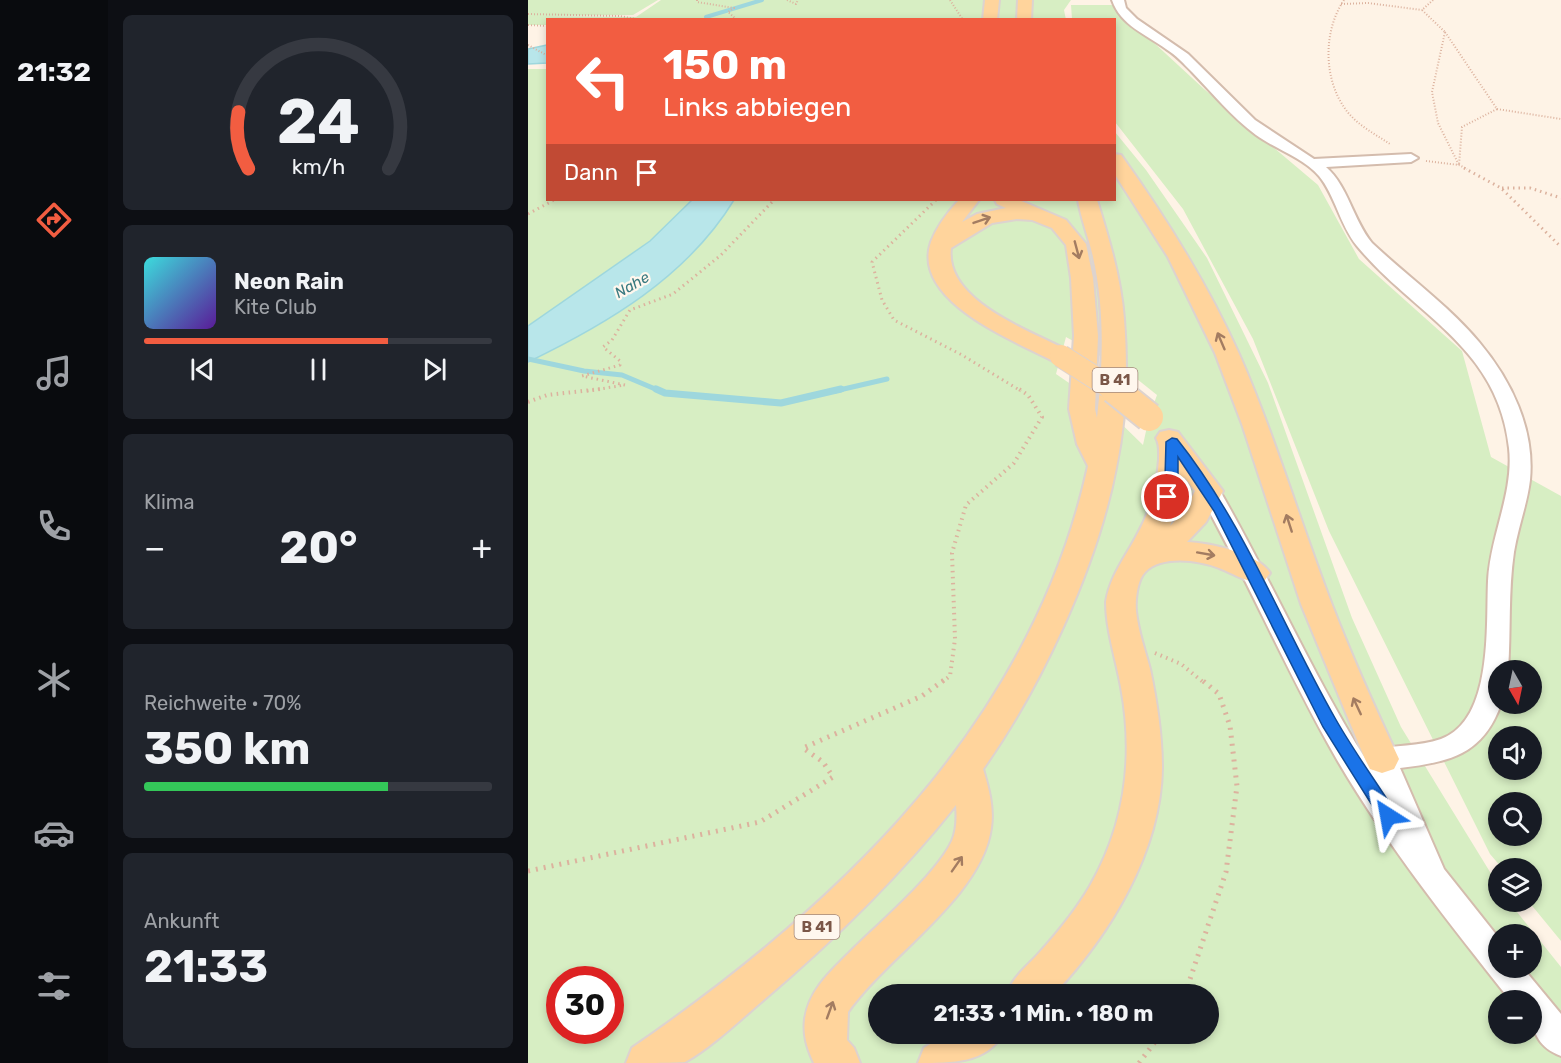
<!DOCTYPE html>
<html lang="de">
<head>
<meta charset="utf-8">
<style>
  body { margin:0; font-family:Rubik,sans-serif; background:#20242c; color:#f1f3f6; height:100vh; display:flex; flex-direction:column; font-size:22px; white-space:nowrap }
  * { box-sizing:border-box; margin:0 }
  p { font-size:20px; color:#9ea1a6 }
  .icon { flex:none; width:33px; height:33px; fill:none; stroke:currentColor; stroke-width:2; stroke-linecap:round; stroke-linejoin:round }
  .map { position:relative; flex:1; overflow:hidden }
  .side { display:flex; flex-direction:column; gap:15px; padding:15px; background:#0d0f14; width:420px }
  .side>* { flex:none }
  .hud { position:absolute; left:18px; top:18px; width:570px; height:183px; border-radius:0px; box-shadow:0 3px 9px #0003; background:#f25d41; color:#fff; overflow:hidden }
  .needle { width:39px; rotate:171deg }
  .tools { position:absolute; left:960px; top:660px; display:grid; gap:12px }
  .tools a { display:grid; place-items:center; width:54px; height:54px; border-radius:50%; background:#171b24; box-shadow:0 3px 9px #0003; font-size:30px }
  .speed { position:absolute; left:18px; top:966px; display:flex; gap:12px; font-size:30px; font-weight:700; text-align:center }
  .speed>* { display:grid; place-content:center; width:78px; height:78px; border-radius:50%; background:#171b24; box-shadow:0 3px 9px #0003; line-height:1 }
  .speed .limit { border:9px solid #d22; background:#fff; color:#111 }
  .pin { position:absolute; display:grid; place-items:center; width:51px; height:51px; color:#fff; margin:-26px; border:3px solid #fff; border-radius:50%; box-shadow:0 2px 6px #0007 }
  .me { position:absolute; width:66px; margin:-33px; rotate:326deg; stroke-linejoin:round; filter:drop-shadow(0 0 4px #0008) }
  .turn { display:flex; align-items:center; gap:21px; height:126px; padding:0 18px; font-size:27px }
  .turn .icon { width:78px; height:78px; stroke-width:2.5 }
  .turn b { display:block; font-size:42px; line-height:51px }
  .then { display:flex; align-items:center; height:57px; padding:0 18px; background:#0003; gap:12px; font-size:22px }
  .big { font-size:45px; font-weight:700; line-height:1.1 }
  .side .card { flex:1; display:flex; flex-direction:column; justify-content:center; gap:9px; min-width:0; padding:0 21px; border-radius:9px; background:#20242c }
  .side .dial { align-items:center; gap:0 }
  .dial svg { height:156px; overflow:visible; fill:none; stroke:#363941; stroke-width:7; stroke-linecap:round; text-anchor:middle }
  .dial text { fill:#f1f3f6; stroke:none }
  .song { display:flex; align-items:center; gap:18px }
  .cover { width:72px; height:72px; border-radius:9px; background:linear-gradient(135deg,hsl(180 70% 55%),hsl(270 70% 35%)) }
  .played { height:6px; border-radius:3px; background:linear-gradient(90deg,#f25d41 70%,#363941 70%) }
  .keys { display:flex; justify-content:space-around; direction:ltr }
  .heat { display:flex; justify-content:space-between; align-items:center; font-size:33px; direction:ltr }
  .charge { height:9px; border-radius:4px; background:linear-gradient(90deg,#34c759 70%,#363941 0) }
  .trip { position:absolute; left:340px; top:984px; width:351px; height:60px; border-radius:30px; background:#171b24; box-shadow:0 3px 9px #0003; font-weight:700; line-height:60px; text-align:center }
  main { display:flex; flex:1; min-height:0 }
  .dock { display:flex; flex-direction:column; width:108px; justify-content:space-around; align-items:center; background:#090b0e; color:#9ea1a6 }
  .dock .icon { width:42px; height:42px }
  .dock .active { color:#f25d41 }
  .dock b { font-size:27px; color:#f1f3f6 }
  .map>svg:first-child { display:block }
</style>
</head>
<body>
<main>
<nav class="dock">
<b>21:32</b>
<svg class="icon active" aria-label="directions" viewBox="0 0 24 24"><path d="M12 3l9 9-9 9-9-9zM9 14v-3h6M13 9l2 2-2 2"/></svg>
<svg class="icon" aria-label="music" viewBox="0 0 24 24"><path d="M9 18V5l10-2v13"/><circle cx="6" cy="18" r="3"/><circle cx="16" cy="16" r="3"/></svg>
<svg class="icon" aria-label="phone" viewBox="0 0 24 24"><path d="M5 4h4l2 5-3 2q2 4 5 5l2-3 5 2v4C11 20 4 13 5 4z"/></svg>
<svg class="icon" aria-label="climate" viewBox="0 0 24 24"><path d="M12 3v18M4 7l16 10M4 17L20 7"/></svg>
<svg class="icon" aria-label="car" viewBox="0 0 24 24"><path d="M5 17H2v-5l4-1 3-4h7l3 4 3 1v5h-3M9 17h6M6 11h13"/><circle cx="7" cy="17" r="2"/><circle cx="17" cy="17" r="2"/></svg>
<svg class="icon" aria-label="filters" viewBox="0 0 24 24"><path d="M4 7h16M4 17h16"/><circle cx="9" cy="7" r="2"/><circle cx="15" cy="17" r="2"/></svg>
</nav>
<section class="side">
<div class="card dial"><svg viewBox="0 0 100 80">
<path d="M14 69A42 42 0 1 1 86 69"/>
<path d="M14 69A42 42 0 0 1 9 40" stroke="#f25d41"/>
<text x="50" y="56" font-size="32" font-weight="700">24</text>
<text x="50" y="72" font-size="11">km/h</text>
</svg></div>
<div class="card">
<div class="song"><i class="cover"></i><div><b>Neon Rain</b><p>Kite Club</p></div></div>
<div class="played"></div>
<div class="keys"><svg class="icon" aria-label="previous" viewBox="0 0 24 24"><path d="M18 5L8 12l10 7zM5 5v14"/></svg><svg class="icon" aria-label="pause" viewBox="0 0 24 24"><path d="M8 5v14M16 5v14"/></svg><svg class="icon" aria-label="next" viewBox="0 0 24 24"><path d="M6 5l10 7-10 7zM19 5v14"/></svg></div>
</div>
<div class="card"><p>Klima</p>
<div class="heat"><a>−</a><b class="big">20°</b><a>+</a></div>
</div>
<div class="card"><p>Reichweite · 70%</p><b class="big">350 km</b><div class="charge"></div></div>
<div class="card"><p>Ankunft</p><b class="big">21:33</b></div>
</section>
<div class="map">
<svg width="1033" height="1063" viewBox="0 0 1033 1063">
  <rect width="100%" height="100%" fill="#fef3e6"/>
  <path fill="#d7eec3" fill-rule="evenodd" d="M0,0H130L105,15L14,16L108,17L133,0H543L536,10L538,20H20L19,25H0Z
    M543,5H585L676,89L790,185L831,259L934,351L963,457L1033,496V941L1001,902H1004V868H974L962,854L801,531L725,339L655,209L587,122L586,20L544,19ZM970,670H1004V704H970ZM970,736H1004V770H970ZM970,802H1004V836H970Z
    M0,69H19L20,200H164L122,241L0,326Z
    M587,132L618,170L679,258L740,383L824,618L873,727L970,885V902H981L1033,967V1063H0V362C80,324 159,277 206,200H586ZM538,337L599,371L629,395L621,417L615,445L576,407L528,374ZM970,934H1004V968H970ZM32,980H82V1030H32ZM351,994H681V1034H351ZM970,1000H1004V1034H970Z"/>
  <path fill="#b8e6ea" stroke="#9ed7dd" stroke-width="1.5" d="M19,45V63L0,64V49Z
    M164,200H206C159,277 79,324 0,362V326L122,241Z"/>
  <g fill="none" stroke-linecap="round" stroke-linejoin="round">
    <path stroke="#9ed7dd" stroke-width="4" d="M178,17L234,0"/>
    <path stroke="#9ed7dd" stroke-width="5" d="M0,359L56,371L94,375L132,391
      M307,391L359,379"/>
    <path stroke="#9ed7dd" stroke-width="7" d="M128,389L137,393L253,403L313,389"/>
    <g stroke="#d4bcad" stroke-width="4">
      <path id="minor" d="M584,0H596L598,8L609,19L660,54L727,120L786,159L883,154L890,158L883,162L798,167C820,186 825,220 844,243C879,276 920,305 951,342C983,380 1007,429 1002,480C999,505 990,527 986,552C980,591 983,631 980,670H970V704H973C955,755 921,762 872,768L916,869L970,937V968H995L1033,1014V1056C1005,1045 1004,1027 1004,1000H982C921,923 858,844 808,758C758,671 719,578 670,491L673,486L681,484L689,486L692,491C745,583 787,681 845,771L840,759L844,751C866,744 891,747 913,739C965,720 958,626 960,581C962,536 986,493 981,448C970,346 886,315 829,246C812,225 807,195 791,176C776,158 747,149 728,135C704,117 685,94 664,72C656,64 648,55 638,49C618,34 593,26 584,0Z"/>
    </g>
    <g stroke="#ddd3cf" stroke-width="4">
      <path id="major" d="M457,0H471L469,20H455Z
        M490,0H504L503,20H489Z
        M586,154L593,155C638,218 679,283 711,354C747,436 772,522 804,605C824,657 847,708 871,759L866,769L854,773L842,769L837,759L773,604L714,424L687,353L640,257L586,173Z
        M431,200H451L434,222L449,214L478,208L469,204L467,200H491L538,220L558,244L565,278L570,336L567,409L569,418C575,365 577,310 565,257C561,238 553,219 550,200H569C581,239 593,278 596,319C600,368 598,421 588,468C569,567 513,687 455,769C461,789 466,808 463,828C454,897 358,957 320,1012L319,1040L326,1048L332,1063H286C279,1048 275,1035 277,1019C281,990 303,971 322,952C350,924 408,875 424,841C429,830 429,817 428,805C370,878 303,943 232,1003C210,1022 182,1048 157,1062C146,1063 111,1063 98,1063L104,1048C313,904 504,723 560,466L549,444L541,409L546,336L543,278L538,245L524,228L504,220L489,219L464,223L423,248C416,301 503,331 541,351L545,356L541,361L533,363L525,361C485,340 383,301 403,242C409,226 420,212 431,200Z
        M641,430L650,432L695,491L678,522L659,542C681,543 730,553 742,573L737,580C719,585 708,574 691,568C670,560 634,555 617,572C609,580 607,601 608,611C610,631 617,650 622,669C629,702 634,735 634,768C633,852 581,936 526,994H479C485,976 500,966 512,952C530,932 548,910 562,886C597,825 606,757 593,687C588,659 578,630 578,602C582,576 597,558 609,535C622,512 629,487 631,460C631,453 632,444 628,438L632,432ZM656,477L667,491L658,509L642,526L651,502Z
        M418,1034H475C458,1063 425,1063 390,1063L396,1048Z"/>
    </g>
    <path stroke="#dcb29e" stroke-width="2" stroke-dasharray="1 2" stroke-linecap="butt" d="M169,0V2L206,8L200,12L207,18L200,20
      M259,0L268,4L270,0
      M422,0L435,20
      M816,0C795,31 795,79 818,110C829,125 847,134 862,144
      M905,0L894,10L917,32
      M813,4L840,3L894,10
      M0,14L91,16L114,20
      M0,25L20,26
      M917,32L969,109L934,127L931,165L910,123L904,92Z
      M0,45L20,56
      M969,109L1033,119
      M898,161L931,165L939,169"/>
    <path stroke="#dcb29e" stroke-width="3" stroke-dasharray="1.5 4" stroke-linecap="butt" d="M936,168L973,188L1033,247
      M974,188H1002L1033,198
      M408,200L344,262L354,300L366,320L434,355L493,391
      M0,214L26,200
      M59,391L97,385L54,376L92,365V361L75,347L84,340L102,310L145,294L193,255L246,200"/>
    <path stroke="#dcb29e" stroke-width="4" stroke-dasharray="1.5 4.5" stroke-linecap="butt" d="M0,402L19,395L73,389
      M627,653L653,664L675,682
      M414,682L422,676L427,639L424,553L438,505L486,463L514,417L500,395L491,389"/>
    <path stroke="#dcb29e" stroke-width="5" stroke-dasharray="2 6" stroke-linecap="butt" d="M0,871L232,822L305,777L295,762L275,748L394,696L416,680
      M657,994L698,872L709,786L702,726L691,694L674,680
      M611,1063L633,1034"/>
    <use href="#minor" fill="#fff" fill-rule="evenodd"/>
    <use href="#major" fill="#ffd49c" fill-rule="evenodd"/>
    <g stroke="#ddd3cf" stroke-width="24" stroke-linecap="butt">
      <path id="major-bridge-far1" d="M533,356L588,391"/>
    </g>
    <g stroke="#ddd3cf" stroke-width="32" stroke-linecap="butt">
      <path id="major-bridge" d="M586,389L621,417"/>
    </g>
    <use href="#major-bridge-far1" stroke="#ffd49c" stroke-width="22"/>
    <use href="#major-bridge" stroke="#ffd49c" stroke-width="28"/>
  </g>
  <defs><path id="oneway-shaft" d="M-6 0H5M1.5-3L5.5 0L1.5 3" fill="none" stroke-width="1.6" stroke-linecap="round" stroke-linejoin="round" transform="scale(1.5)"/></defs>
  <g stroke="#a37c61">
    <use href="#oneway-shaft" transform="translate(454 220) rotate(-19)"/>
    <use href="#oneway-shaft" transform="translate(549 250) rotate(75)"/>
    <use href="#oneway-shaft" transform="translate(693 341) rotate(-113)"/>
    <use href="#oneway-shaft" transform="translate(761 523) rotate(-108)"/>
    <use href="#oneway-shaft" transform="translate(678 554) rotate(10)"/>
    <use href="#oneway-shaft" transform="translate(829 706) rotate(-115)"/>
    <use href="#oneway-shaft" transform="translate(429 864) rotate(-55)"/>
    <use href="#oneway-shaft" transform="translate(302 1010) rotate(-70)"/>
  </g>
  <path fill="#1a73e8" stroke="#114b97" stroke-width="1.5" d="M644,438L649,439C716,523 754,625 807,718C825,750 847,780 866,810L869,816L866,821L860,823L854,821L795,727L686,511L650,457V478L646,497L639,501L633,497L637,478L638,442Z"/>
  <g text-anchor="middle" stroke-width="4.5" stroke-linejoin="round" paint-order="stroke">
    <g font-size="15" font-style="italic" fill="#3a7a81" stroke="#fff7ee">
      <text transform="translate(104 285) rotate(-30)" y="5">Nahe</text>
    </g>
    <g fill="#fff7ee" stroke="#a3877a" stroke-width="1.5">
      <rect x="564.5" y="368" width="45" height="24" rx="4.5"/>
      <rect x="266.5" y="915" width="45" height="24" rx="4.5"/>
    </g>
    <g font-size="15" font-weight="bold" fill="#7b5748">
      <text x="587" y="385">B 41</text>
      <text x="289" y="932">B 41</text>
    </g>
  </g>
</svg>
<div class="tools">
<a><svg class="needle" viewBox="-14 -14 28 28"><path d="M0-13l5 13h-10z" fill="#e53935"/><path d="M0 13l5-13h-10z" fill="#9ea1a6"/></svg></a>
<a><svg class="icon" aria-label="sound" viewBox="0 0 24 24"><path d="M4 9h4l5-4v14l-5-4H4zM17 9q2 3 0 6"/></svg></a>
<a><svg class="icon" aria-label="search" viewBox="0 0 24 24"><circle cx="10" cy="10" r="6"/><path d="M15 15l6 6"/></svg></a>
<a><svg class="icon" aria-label="layers" viewBox="0 0 24 24"><path d="M12 4l9 5-9 5-9-5zM3 14l9 5 9-5"/></svg></a>
<a>+</a>
<a>−</a>
</div>
<div class="speed"><div class="limit">30</div></div>
<div class="pin" style="left:639px;top:497px;background:#d93025"><svg class="icon" aria-label="arrive" viewBox="0 0 24 24"><path d="M6 21V4h12l-3 4 3 4H6"/></svg></div>
<svg class="me" style="left:860px;top:816px" viewBox="-20 -20 40 40"><path d="M0-17L14 15 0 8-14 15z" fill="#1a73e8" stroke="#fff" stroke-width="4"/></svg>
<div class="trip">21:33 · 1 Min. · 180 m</div>
<div class="hud">
<div class="turn"><svg class="icon" aria-label="left" viewBox="0 0 24 24"><path d="M17 20v-9H6M10 6l-5 5 5 5"/></svg><div><b>150 m</b>Links abbiegen</div></div>
<div class="then">Dann<svg class="icon" aria-label="arrive" viewBox="0 0 24 24"><path d="M6 21V4h12l-3 4 3 4H6"/></svg></div>
</div>
</div>
</main>
</body>
</html>
